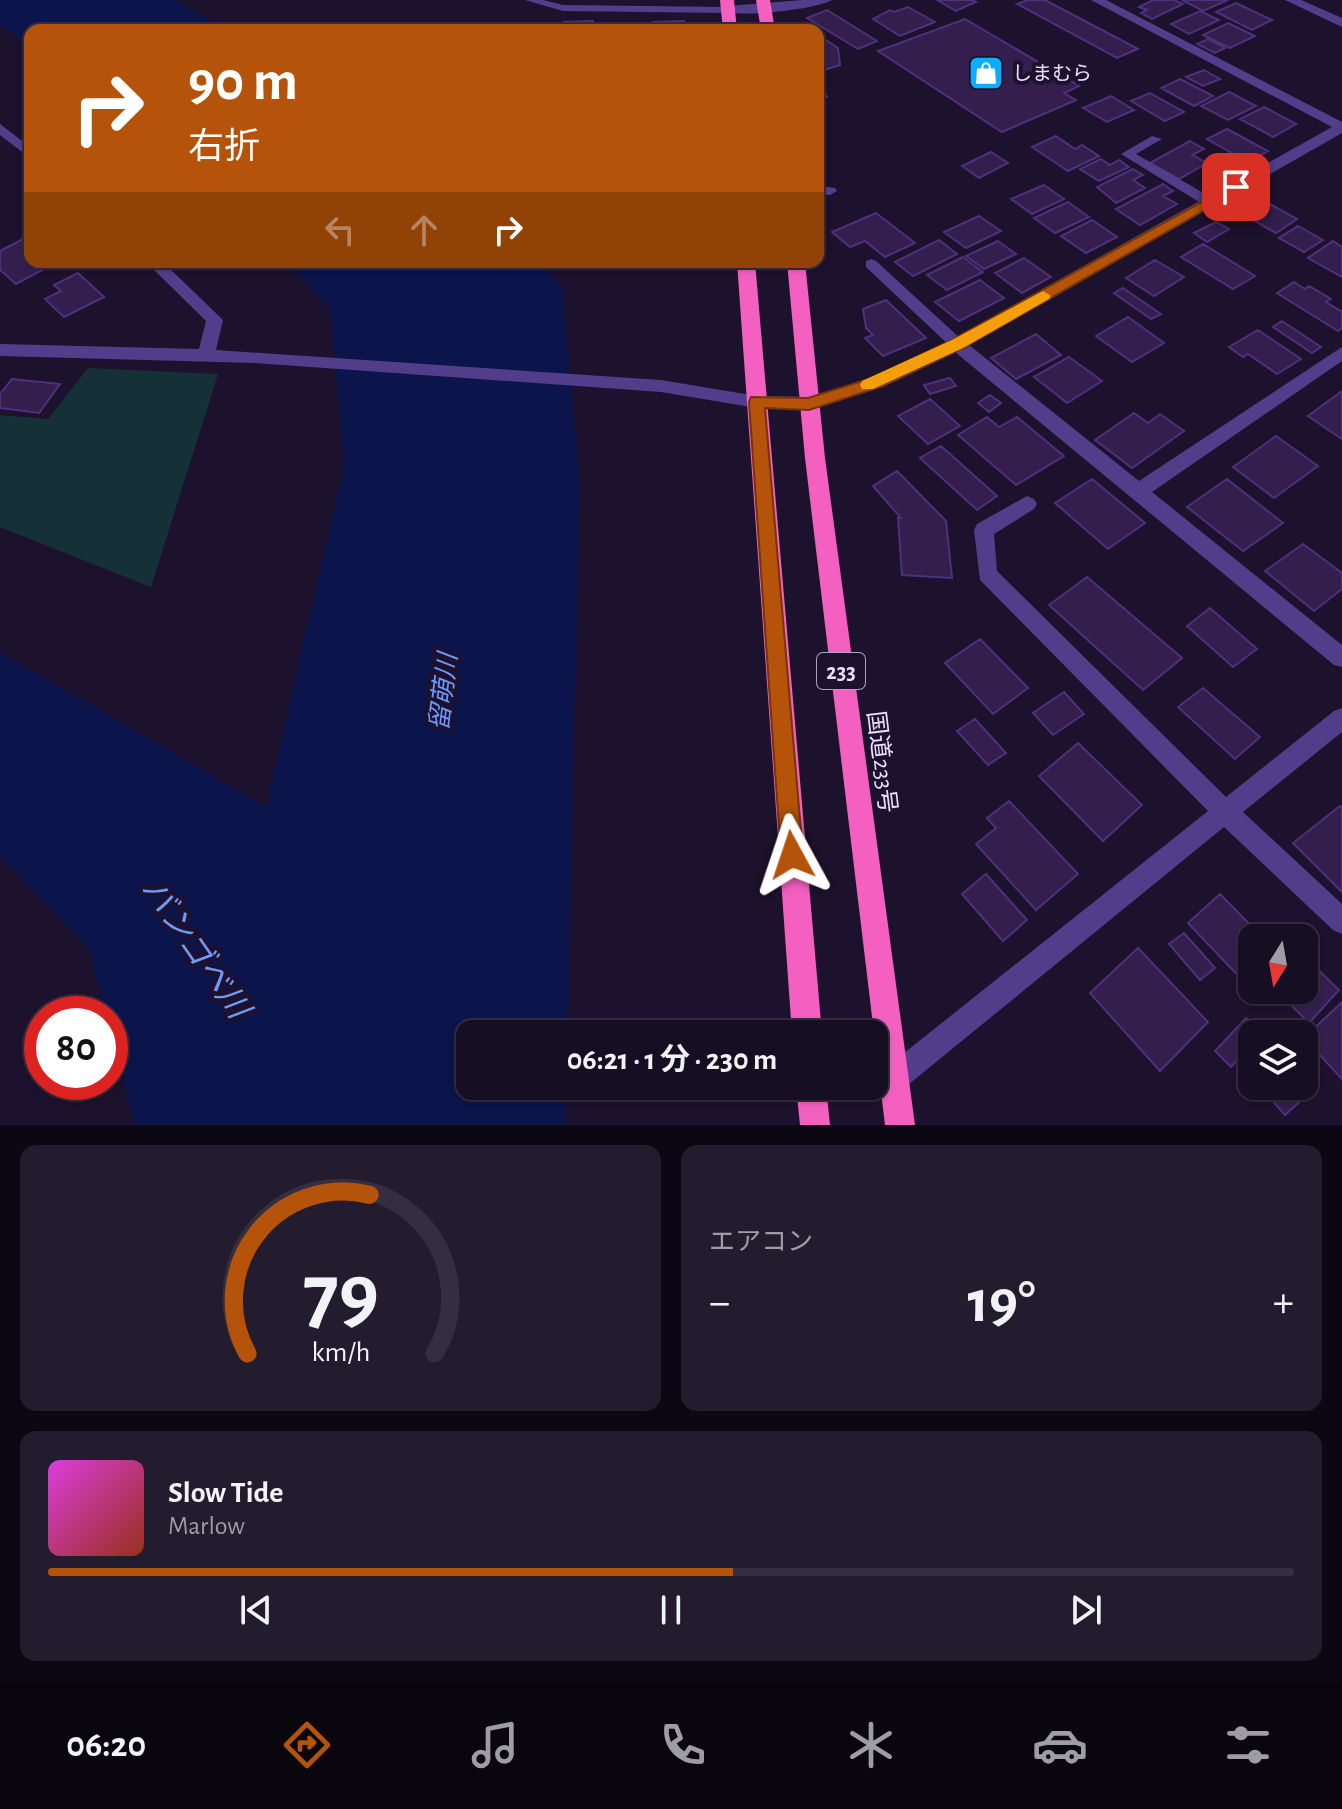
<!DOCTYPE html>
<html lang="ja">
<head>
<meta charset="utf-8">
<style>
  body { margin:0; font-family:"Alegreya Sans","Noto Sans JP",sans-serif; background:#231c2f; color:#f1f3f6; height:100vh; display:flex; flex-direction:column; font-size:30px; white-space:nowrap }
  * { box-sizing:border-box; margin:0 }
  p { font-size:26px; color:#9e9ca5 }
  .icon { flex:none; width:44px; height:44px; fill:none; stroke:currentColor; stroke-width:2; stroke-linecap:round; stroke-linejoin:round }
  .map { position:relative; height:1125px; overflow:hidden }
  .side { display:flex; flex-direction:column; gap:20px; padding:20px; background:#0c0813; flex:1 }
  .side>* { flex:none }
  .banner { position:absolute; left:24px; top:24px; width:800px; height:244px; border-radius:16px; box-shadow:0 2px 6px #0004,0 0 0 2px #352e40; background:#b45309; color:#fff; overflow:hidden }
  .needle { width:52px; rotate:191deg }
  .buttons { position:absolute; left:1238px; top:924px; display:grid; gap:16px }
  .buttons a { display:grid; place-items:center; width:80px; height:80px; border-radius:16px; background:#160e22; box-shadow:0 2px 6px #0004,0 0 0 2px #352e40; font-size:40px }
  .speed { position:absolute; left:24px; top:996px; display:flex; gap:16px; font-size:40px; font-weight:700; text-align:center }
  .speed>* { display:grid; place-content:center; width:104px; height:104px; border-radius:50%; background:#160e22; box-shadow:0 2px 6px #0004,0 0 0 2px #352e40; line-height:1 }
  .speed .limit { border:12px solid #d22; background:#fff; color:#111 }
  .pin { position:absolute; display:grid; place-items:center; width:68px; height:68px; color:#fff; margin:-34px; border-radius:16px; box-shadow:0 4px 12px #0006 }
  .me { position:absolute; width:88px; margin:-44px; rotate:355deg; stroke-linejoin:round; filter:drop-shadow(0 0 6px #0008) }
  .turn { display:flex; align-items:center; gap:28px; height:168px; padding:0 32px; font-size:36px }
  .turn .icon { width:104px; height:104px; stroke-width:2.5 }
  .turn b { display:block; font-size:56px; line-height:68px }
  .lanes { display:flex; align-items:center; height:76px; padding:0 32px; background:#0003; justify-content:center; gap:40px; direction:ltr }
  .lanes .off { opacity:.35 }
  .big { font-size:60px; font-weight:700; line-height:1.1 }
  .side .tile { flex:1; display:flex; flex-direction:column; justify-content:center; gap:12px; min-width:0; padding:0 28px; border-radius:16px; background:#231c2f }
  .side .dial { align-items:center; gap:0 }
  .dial svg { height:208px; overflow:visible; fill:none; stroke:#352e40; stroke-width:7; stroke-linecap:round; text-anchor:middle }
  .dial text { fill:#f1f3f6; stroke:none }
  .song { display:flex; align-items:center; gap:24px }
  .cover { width:96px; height:96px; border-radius:12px; background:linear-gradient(135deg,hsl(300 70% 55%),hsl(10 70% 35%)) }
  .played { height:8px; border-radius:4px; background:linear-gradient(90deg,#b45309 55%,#352e40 55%) }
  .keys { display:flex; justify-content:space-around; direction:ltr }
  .heat { display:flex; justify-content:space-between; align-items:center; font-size:44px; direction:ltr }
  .side .tiles { flex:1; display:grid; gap:20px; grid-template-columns:1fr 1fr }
  .tile:last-child { grid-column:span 2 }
  .trip { position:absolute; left:456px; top:1020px; width:432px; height:80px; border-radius:16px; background:#160e22; box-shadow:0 2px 6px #0004,0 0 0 2px #352e40; font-weight:700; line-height:80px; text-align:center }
  .menu { display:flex; height:128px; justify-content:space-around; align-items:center; background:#09060e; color:#9e9ca5 }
  .menu .icon { width:56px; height:56px }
  .menu .on { color:#b45309 }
  .menu b { font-size:36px; color:#f1f3f6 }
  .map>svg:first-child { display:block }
</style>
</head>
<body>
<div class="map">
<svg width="1342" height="1125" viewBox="0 0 1342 1125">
  <rect width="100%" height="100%" fill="#1d122d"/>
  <path fill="#153037" d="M88,368L218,374L151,587L0,527V415L48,419Z"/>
  <path fill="#0c144c" d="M0,0H175L226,30H30V46L0,25Z
    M288,262H539L562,287L580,483L567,1034H470V1086H566L565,1125H135L110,1029V1014H106L89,948L0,856V652L266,807L344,465L330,309Z"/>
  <path fill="#331e4e" stroke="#4f307a" stroke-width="2" d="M937,0H972L976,2L956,11Z
    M1028,0H1045L1138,49L1117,58L1017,4Z
    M1153,0H1174L1183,4L1152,19L1141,13L1147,10L1139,7Z
    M1182,0H1228L1203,11Z
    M1236,3L1272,20L1252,30L1216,12Z
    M908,7L935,22L900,36L873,19L890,10L894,12Z
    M827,10L877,41L858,49L807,18Z
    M1200,11L1219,20L1189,34L1171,24Z
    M965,19L1079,86L1064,93L1076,100L1002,132L878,51Z
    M593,21V30H565L564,22Z
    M684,21L685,30H654L653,22Z
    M1228,23L1255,36L1230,48L1203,35Z
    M818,35L838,48L840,65L818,72Z
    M1208,39L1225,48L1215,53L1197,44Z
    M1204,70L1220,79L1203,86L1186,77Z
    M1180,79L1213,96L1194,106L1161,88Z
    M1229,92L1256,106L1228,120L1201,106Z
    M1150,93L1184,112L1165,121L1131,101Z
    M1111,96L1134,110L1107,122L1083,108Z
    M1264,107L1296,124L1273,137L1240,119Z
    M1227,129L1268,151L1248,162L1207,139Z
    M1056,136L1075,149L1082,145L1099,156L1068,171L1032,147Z
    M1190,141L1204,149L1192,155L1207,163L1179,179L1150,163Z
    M991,152L1008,163L979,178L962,166Z
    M1101,159L1110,165L1119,160L1129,167L1099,181L1080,169Z
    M1133,169L1143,175L1133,180L1145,188L1116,203L1097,187Z
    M1163,184L1173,191L1163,196L1177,204L1140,225L1116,209Z
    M1044,185L1064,199L1032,214L1011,199Z
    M1261,199L1297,219L1276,233L1239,212Z
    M1068,202L1089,217L1055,233L1034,218Z
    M876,213L915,243L885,257L865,241L850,247L832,232Z
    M979,216L1001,231L966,248L944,232Z
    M1092,220L1117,237L1086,253L1061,236Z
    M1216,222L1229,229L1207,242L1194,233Z
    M1298,226L1323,240L1304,252L1279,238Z
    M27,237L30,240V262H57L16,284L0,270V251Z
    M939,240L957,254L913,276L895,262Z
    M998,241L1016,254L984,269L966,256Z
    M1333,241L1342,247V277L1308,258Z
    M1203,244L1255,276L1233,289L1181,257Z
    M963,257L983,272L947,290L927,275Z
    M1024,258L1051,277L1022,293L995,273Z
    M1155,260L1184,277L1154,296L1126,278Z
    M78,273L104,297L64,317L45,299L61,291L54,285Z
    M980,280L1004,298L959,321L935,302Z
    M1294,282L1305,289L1309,286L1331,299L1326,302L1342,312V328L1338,331L1277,293Z
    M1123,288L1161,314L1151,319L1114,293Z
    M886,300L926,338L883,356L865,338L873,335L866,328L863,309Z
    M1128,317L1164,343L1132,362L1096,336Z
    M1282,321L1321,347L1312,353L1273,327Z
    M1258,330L1301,359L1277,374L1248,354L1243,357L1229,347Z
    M1036,334L1061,355L1016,379L991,358Z
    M1069,357L1102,381L1067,403L1034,377Z
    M950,378L956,386L930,394L924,385Z
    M12,379L60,384L39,413L0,408V394Z
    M1342,391V439L1308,416Z
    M990,395L1001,403L989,412L978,403Z
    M930,399L960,426L928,444L898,416Z
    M1134,413L1148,423L1160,414L1184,431L1132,468L1095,440Z
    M987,417L999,427L1017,417L1064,456L1016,485L958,435Z
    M1276,436L1318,466L1274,498L1233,467Z
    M941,446L997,496L977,510L920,458Z
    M897,471L946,521L952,578L902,575L898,518H901L873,486Z
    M1092,479L1145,523L1108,549L1055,503Z
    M1227,479L1283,523L1243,551L1187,507Z
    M1303,544L1342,573V589L1314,611L1265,571Z
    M1087,577L1182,658L1143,690L1049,605Z
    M1210,608L1257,649L1233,667L1187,626Z
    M980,639L1028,688L993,714L945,663Z
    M1203,688L1260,737L1235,759L1178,707Z
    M1064,692L1084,714L1053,735L1033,713Z
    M975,719L1006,753L988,765L957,731Z
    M1078,743L1142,805L1103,841L1039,776Z
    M1009,801L1078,874L1036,910L976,844L996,828L987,818Z
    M1340,806L1342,807V892L1293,843Z
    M986,874L1027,920L1003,941L962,894Z
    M1220,894L1263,938H1252V976L1245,983L1188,923Z
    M1184,933L1215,968L1200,980L1169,944Z
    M1138,948L1208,1022L1160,1071L1090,993Z
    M1304,956L1339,990L1309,1023L1276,990H1304Z
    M1342,1002V1079L1304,1038Z
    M1246,1018L1260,1034H1252V1043L1231,1067L1215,1051Z
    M1304,1069L1318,1085L1285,1115L1262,1089L1265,1086H1304Z"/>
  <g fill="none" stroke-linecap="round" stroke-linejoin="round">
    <path fill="#523d8b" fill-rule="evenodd" d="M525,0H543L563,5L728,7L733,10L728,13L563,11Z
      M818,93L826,94L828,97L818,101Z
      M1152,136L1162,139L1136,154L1214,199V205H1204L1121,154Z
      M818,186L835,188L837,191L830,195L818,194Z
      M871,259L876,261L962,340V348H952L866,267V261Z"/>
    <path fill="#523d8b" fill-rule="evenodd" d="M802,0H832C818,9 736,19 722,10L728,6Z
      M1091,0H1106L1342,122V133L969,345L1139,481L1342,347V361L1152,492L1342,645V667L1334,665L955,352L884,386L809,410L757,408L661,392L255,363L0,356V344L199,349L206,321L146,262H163L223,320L216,350L661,380L757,396L809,397L872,378L951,340L1332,127Z
      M1285,0H1301L1342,18V27Z
      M0,124L30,147V158L0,135Z
      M1027,496L1034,499L1037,504L1034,509L994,534L997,571L1226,797L1334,711L1342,708V732L1243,812L1342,904V934L1333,930L1224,827L903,1089C890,1094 875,1094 864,1086H874V1064L889,1065L1208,811L980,580L974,530L977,524Z"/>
    <path fill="#f360c0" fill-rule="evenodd" d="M720,0H734L737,30H723Z
      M756,0H770L775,30H761Z
      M737,262H755L822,1034H792Z
      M787,262H805L825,458L915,1125H885L805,458Z
      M796,1086H826L830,1125H800Z"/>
  </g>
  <path fill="#b45309" stroke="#753606" stroke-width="2" d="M1236,183L1242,187L1240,190L963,348L883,386L809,410L765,408L803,855L800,863L792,866L784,863L781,855L749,402L751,397L808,398L872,378L952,340Z"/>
  <path fill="#f59e0b" d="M1043,291L1051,296L1049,299L963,348L873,389H862L860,385L862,381L952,340Z"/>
  <defs>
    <g id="shop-square" transform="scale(1.8)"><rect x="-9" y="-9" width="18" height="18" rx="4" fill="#0baefe" stroke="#1d122d"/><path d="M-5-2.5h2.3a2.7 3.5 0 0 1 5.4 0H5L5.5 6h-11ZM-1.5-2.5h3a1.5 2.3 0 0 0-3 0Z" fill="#fff"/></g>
  </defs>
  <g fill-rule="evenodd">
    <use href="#shop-square" x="986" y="73"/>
  </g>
  <g text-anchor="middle" stroke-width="8" stroke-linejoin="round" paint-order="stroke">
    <g font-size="20" fill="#e9deff" stroke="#1d122d" text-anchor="start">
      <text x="1012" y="80">しまむら</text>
    </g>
    <rect fill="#1d122d" stroke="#aca1c0" stroke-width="2" x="817" y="653" width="48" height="36" rx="6"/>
    <g font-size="22" font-weight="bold" fill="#e9deff">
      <text x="841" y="679">233</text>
    </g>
    <g font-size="24" fill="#e9deff" stroke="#1d122d">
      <text transform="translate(882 762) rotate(83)" y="8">国道233号</text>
    </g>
    <g font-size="26" font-style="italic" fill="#6c99fe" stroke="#1d122d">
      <text transform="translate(443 692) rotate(-83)" y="9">留萌川</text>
    </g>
    <g font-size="32" font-style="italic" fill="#6c99fe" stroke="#1d122d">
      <text transform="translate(196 948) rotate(55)" y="11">バンゴベ川</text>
    </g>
  </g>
</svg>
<div class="buttons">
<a><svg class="needle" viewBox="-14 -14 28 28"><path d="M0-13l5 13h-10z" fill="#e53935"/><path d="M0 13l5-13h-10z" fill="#9e9ca5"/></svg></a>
<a><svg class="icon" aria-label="layers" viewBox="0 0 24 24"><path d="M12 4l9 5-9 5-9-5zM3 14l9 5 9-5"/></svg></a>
</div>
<div class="speed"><div class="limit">80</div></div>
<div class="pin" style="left:1236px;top:187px;background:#d93025"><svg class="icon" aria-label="arrive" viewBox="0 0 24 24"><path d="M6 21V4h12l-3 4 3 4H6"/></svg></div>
<svg class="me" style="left:792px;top:855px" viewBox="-20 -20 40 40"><path d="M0-17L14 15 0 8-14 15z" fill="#b45309" stroke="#fff" stroke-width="4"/></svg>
<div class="trip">06:21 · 1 分 · 230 m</div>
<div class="banner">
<div class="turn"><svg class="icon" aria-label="right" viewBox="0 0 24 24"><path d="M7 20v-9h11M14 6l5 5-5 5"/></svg><div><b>90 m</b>右折</div></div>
<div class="lanes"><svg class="icon off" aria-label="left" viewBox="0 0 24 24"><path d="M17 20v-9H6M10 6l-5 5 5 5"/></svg><svg class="icon off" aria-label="ahead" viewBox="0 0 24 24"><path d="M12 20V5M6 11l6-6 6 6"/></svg><svg class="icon" aria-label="right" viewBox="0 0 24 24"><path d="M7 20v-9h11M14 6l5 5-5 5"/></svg></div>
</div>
</div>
<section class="side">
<div class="tiles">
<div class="tile dial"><svg viewBox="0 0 100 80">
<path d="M14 69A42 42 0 1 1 86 69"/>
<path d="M14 69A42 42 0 0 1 61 8" stroke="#b45309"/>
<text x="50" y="56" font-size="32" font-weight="700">79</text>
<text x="50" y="72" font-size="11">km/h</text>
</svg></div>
<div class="tile"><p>エアコン</p>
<div class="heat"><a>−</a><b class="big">19°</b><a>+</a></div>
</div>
<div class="tile">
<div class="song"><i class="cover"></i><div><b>Slow Tide</b><p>Marlow</p></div></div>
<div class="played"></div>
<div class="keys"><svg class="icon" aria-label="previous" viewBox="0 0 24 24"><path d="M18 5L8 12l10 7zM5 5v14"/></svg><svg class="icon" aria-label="pause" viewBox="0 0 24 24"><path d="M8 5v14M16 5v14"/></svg><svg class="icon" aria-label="next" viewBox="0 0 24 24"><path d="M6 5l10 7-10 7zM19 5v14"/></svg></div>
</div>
</div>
</section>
<nav class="menu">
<b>06:20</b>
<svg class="icon on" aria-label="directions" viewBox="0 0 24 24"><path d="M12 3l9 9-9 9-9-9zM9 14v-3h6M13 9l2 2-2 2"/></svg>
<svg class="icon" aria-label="music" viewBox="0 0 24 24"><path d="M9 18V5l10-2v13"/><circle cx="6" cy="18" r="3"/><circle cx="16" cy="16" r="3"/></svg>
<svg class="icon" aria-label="phone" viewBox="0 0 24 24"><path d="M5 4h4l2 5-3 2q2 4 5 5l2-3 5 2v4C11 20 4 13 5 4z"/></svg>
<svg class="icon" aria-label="climate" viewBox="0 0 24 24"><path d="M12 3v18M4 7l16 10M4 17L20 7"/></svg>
<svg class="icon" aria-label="car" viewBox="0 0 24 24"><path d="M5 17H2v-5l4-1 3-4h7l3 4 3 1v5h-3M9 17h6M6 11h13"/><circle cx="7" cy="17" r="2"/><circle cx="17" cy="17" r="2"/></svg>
<svg class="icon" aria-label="filters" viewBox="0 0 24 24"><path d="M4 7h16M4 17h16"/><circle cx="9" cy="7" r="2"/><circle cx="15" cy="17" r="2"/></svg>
</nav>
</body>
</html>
